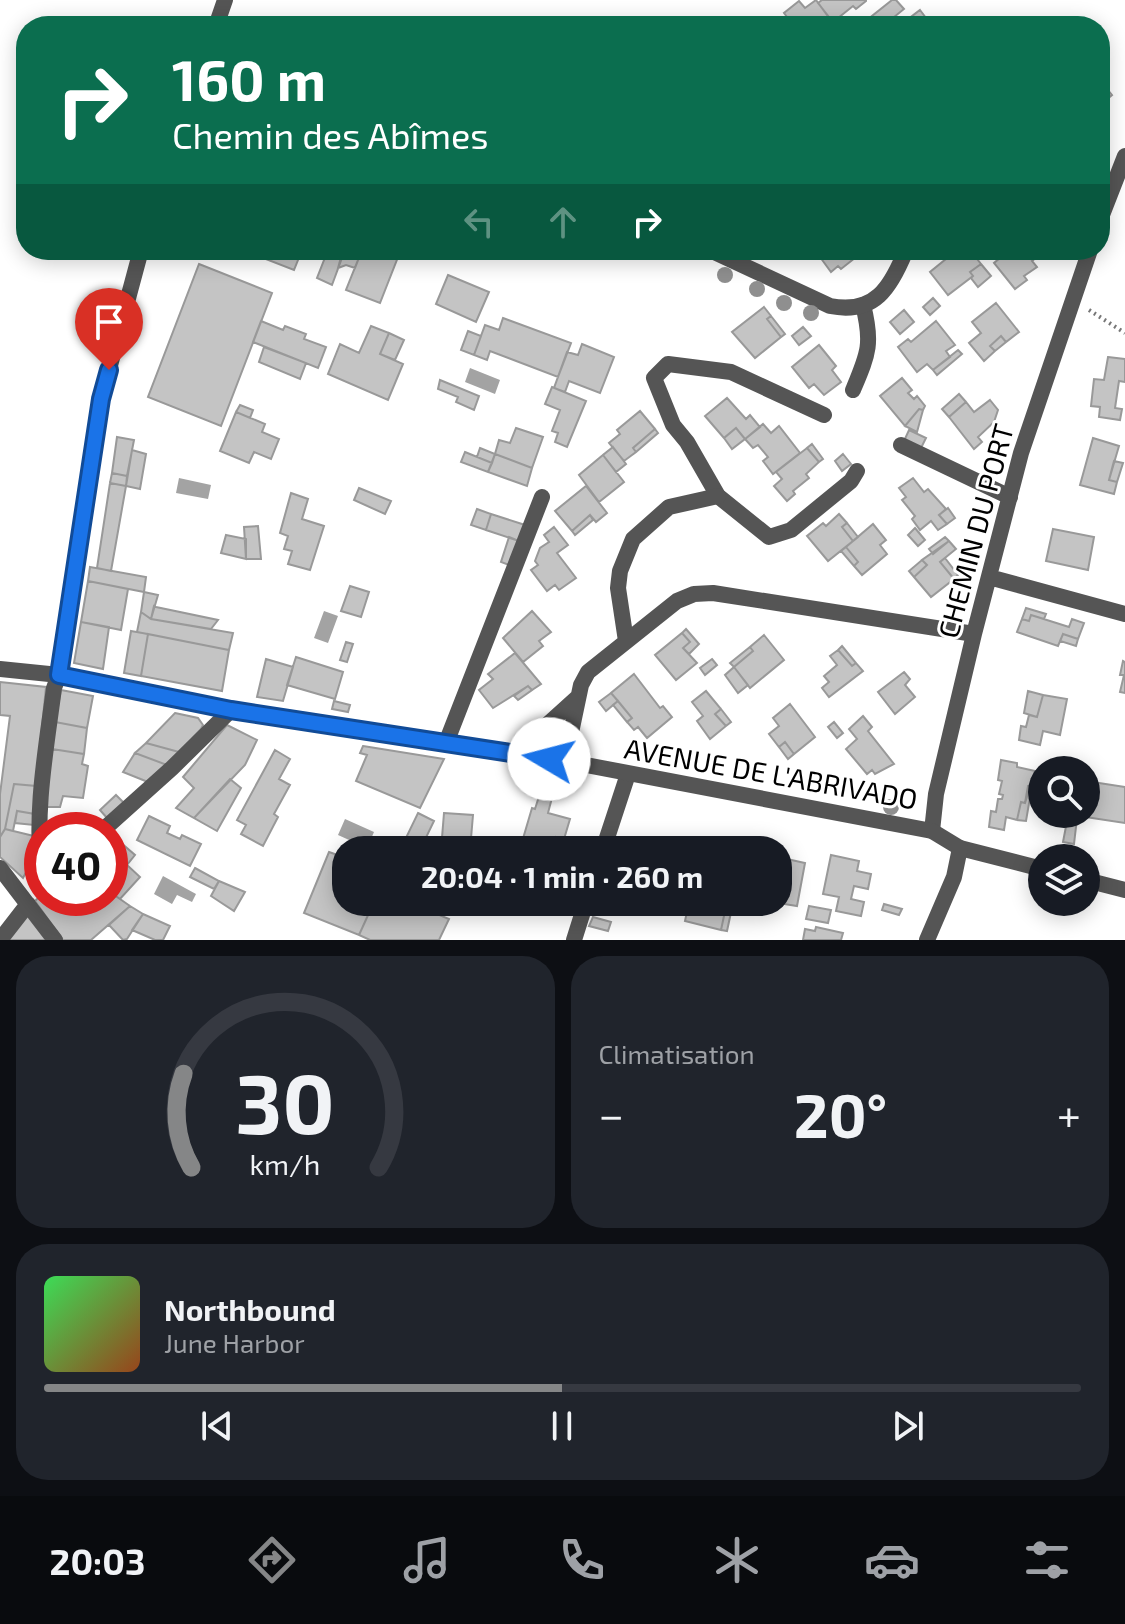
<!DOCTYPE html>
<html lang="fr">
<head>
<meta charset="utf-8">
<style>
  body { margin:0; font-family:"Exo 2",sans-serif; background:#20242c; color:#f1f3f6; height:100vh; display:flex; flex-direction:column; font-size:30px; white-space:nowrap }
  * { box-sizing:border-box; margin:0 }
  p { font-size:26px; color:#9ea1a6 }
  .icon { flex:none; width:44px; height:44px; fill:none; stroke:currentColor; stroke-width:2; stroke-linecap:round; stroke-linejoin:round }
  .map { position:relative; height:940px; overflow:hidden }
  .panel { display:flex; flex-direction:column; gap:16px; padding:16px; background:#0d0f14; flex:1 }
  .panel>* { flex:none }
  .hud { position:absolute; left:16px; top:16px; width:1094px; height:244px; border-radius:32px; box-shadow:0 4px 20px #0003; background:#0b6e4f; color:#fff; overflow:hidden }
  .fabs { position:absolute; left:1028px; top:756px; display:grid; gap:16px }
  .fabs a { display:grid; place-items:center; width:72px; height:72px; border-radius:50%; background:#171b24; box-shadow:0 4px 20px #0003; font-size:40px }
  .speed { position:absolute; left:24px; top:812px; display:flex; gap:16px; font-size:40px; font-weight:700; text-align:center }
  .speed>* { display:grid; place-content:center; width:104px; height:104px; border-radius:50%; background:#171b24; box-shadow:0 4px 20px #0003; line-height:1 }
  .speed .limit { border:12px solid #d22; background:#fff; color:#111 }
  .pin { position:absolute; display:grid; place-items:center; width:68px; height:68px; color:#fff; margin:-82px -34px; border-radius:50% 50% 50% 0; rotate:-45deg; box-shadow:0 0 8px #0007 }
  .pin .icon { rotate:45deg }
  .me { position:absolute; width:88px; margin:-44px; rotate:278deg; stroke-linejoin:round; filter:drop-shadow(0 0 6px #0008) }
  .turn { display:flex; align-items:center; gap:28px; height:168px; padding:0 24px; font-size:36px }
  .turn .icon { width:104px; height:104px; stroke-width:2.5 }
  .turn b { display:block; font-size:56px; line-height:68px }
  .lanes { display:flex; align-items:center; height:76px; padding:0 24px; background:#0003; justify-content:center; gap:40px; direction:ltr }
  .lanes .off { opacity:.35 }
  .big { font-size:60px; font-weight:700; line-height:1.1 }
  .panel .card { flex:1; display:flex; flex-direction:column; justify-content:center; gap:12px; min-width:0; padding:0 28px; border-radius:32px; background:#20242c }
  .panel .dial { align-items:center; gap:0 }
  .dial svg { height:208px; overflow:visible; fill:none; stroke:#363941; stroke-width:7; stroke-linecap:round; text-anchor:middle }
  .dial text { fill:#f1f3f6; stroke:none }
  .song { display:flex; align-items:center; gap:24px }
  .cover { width:96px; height:96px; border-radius:12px; background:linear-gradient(135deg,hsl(130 70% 55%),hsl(20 70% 35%)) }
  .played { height:8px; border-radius:4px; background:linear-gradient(90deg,#858687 50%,#363941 50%) }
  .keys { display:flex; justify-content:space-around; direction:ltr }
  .heat { display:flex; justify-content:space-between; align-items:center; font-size:44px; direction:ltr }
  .panel .tiles { flex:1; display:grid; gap:16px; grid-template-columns:1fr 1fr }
  .card:last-child { grid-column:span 2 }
  .trip { position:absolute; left:332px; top:836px; width:460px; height:80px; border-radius:32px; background:#171b24; box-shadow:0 4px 20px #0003; font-weight:700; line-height:80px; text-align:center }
  .dock { display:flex; height:128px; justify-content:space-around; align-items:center; background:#090b0e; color:#9ea1a6 }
  .dock .icon { width:56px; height:56px }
  .dock .on { color:#858687 }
  .dock b { font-size:36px; color:#f1f3f6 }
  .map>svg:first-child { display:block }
</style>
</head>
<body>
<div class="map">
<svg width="1125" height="940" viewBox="0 0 1125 940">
  <rect width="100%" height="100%" fill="#fff"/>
  <path fill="#a3a3a3" d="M470,368L500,380L495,394L465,382Z
    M179,478L211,485L208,499L176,493Z
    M324,611L338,616L328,643L314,638Z
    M345,819L374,832L367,848L338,835Z
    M163,876L196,894L192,902L177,895L172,904L154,894Z"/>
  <path fill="#c4c4c4" stroke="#999" stroke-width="2" d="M816,0L835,26H794L784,13L799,1L805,8Z
    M822,0H866V1L856,9L853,6L833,22L818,3Z
    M892,0H896L904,9L883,26H872L867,20Z
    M920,10L932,26H899Z
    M1104,85L1112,95L1100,105V88Z
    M255,250H302L294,270L253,254Z
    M328,250L343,255L332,285L317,278Z
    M343,250H362L355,268L346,265L338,268Z
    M362,250H379L398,257L380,303L346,290Z
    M828,250H850L856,257L841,269L838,266L831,272L820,257Z
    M957,250H970L981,264L970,272L973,276L948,295L930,272Z
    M1020,250L1043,252L1032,261L1037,267L1024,276L1027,280L1015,289L994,263L1006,253L1011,258Z
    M199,264L272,293L221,426L148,397Z
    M981,264L991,276L978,287L971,278L973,276L970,272Z
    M448,275L489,292L476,322L436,304Z
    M933,298L940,306L930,315L923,307Z
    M996,303L1019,332L1006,342L1001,336L990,346L995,351L984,361L969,343L981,333L972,322Z
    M764,307L771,316L767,319L781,337L755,358L732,332Z
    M904,310L914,322L900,334L890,322Z
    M771,316L785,334L781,337L767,319Z
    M503,318L571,343L558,377L490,351L487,360L474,355L485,325L499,330Z
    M261,321L283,330L285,326L306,334L304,339L326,347L318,368L253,342Z
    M936,321L955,345L946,351L950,357L933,370L927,364L917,372L898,347L908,339L911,342Z
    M371,326L389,333L380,354L403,364L388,400L328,374L340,344L359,353Z
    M803,327L811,336L799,345L792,336Z
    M468,331L481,336L474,355L461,350Z
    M389,333L404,340L395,360L380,354Z
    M1001,336L1006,342L995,351L990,346Z
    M582,344L614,357L600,393L569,381L565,392L554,388L567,352L578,355Z
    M819,345L836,366L832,370L841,382L824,395L814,384L809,388L792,367Z
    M264,347L306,363L300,379L259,362Z
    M958,350L962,354L937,375L933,370Z
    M1108,357L1125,359V382L1119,381L1115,408L1122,409L1120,420L1099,417L1100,407L1091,406L1094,379L1104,380Z
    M902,378L912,390L908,393L914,399L917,396L925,406L923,410L919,409L905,426L880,396Z
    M440,380L479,396L474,410L456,402L458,397L438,389Z
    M552,387L586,401L567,447L555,442L558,433L552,431L560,410L545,404Z
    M959,394L966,402L949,417L942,409Z
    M727,398L746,419L750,415L760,427L745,439L736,428L724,438L705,416Z
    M990,400L998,410L994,422L978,437L982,442L974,449L949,417L966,402L974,412Z
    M240,405L253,410L250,418L236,412Z
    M919,409L923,410L917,432L905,426Z
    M640,411L655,429L633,448L636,452L624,461L609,443L620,434L617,430Z
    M236,412L265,424L262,432L279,439L271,459L254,452L249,463L220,451Z
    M763,424L771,433L779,426L800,453L773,474L763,461L768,457L758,445L753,448L745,439Z
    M516,428L543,437L532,468L495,454L499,440L510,443Z
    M736,428L745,439L732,449L724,438Z
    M655,429L658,433L636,452L633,448Z
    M909,430L926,438L921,448L904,441Z
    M117,437L134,440L127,476L112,473Z
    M1093,438L1119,446L1109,480L1117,482L1114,494L1080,485Z
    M812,444L823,459L819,462L807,448Z
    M613,447L626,464L616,472L603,455Z
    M480,448L495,454L492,463L477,457Z
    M807,448L819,462L806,474L809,478L793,491L795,494L787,501L774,486L782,479L776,472Z
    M132,450L146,454L140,489L126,486Z
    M465,452L492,463L488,472L461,462Z
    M495,454L532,468L527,486L488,472Z
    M843,454L851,464L842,471L835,461Z
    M603,455L624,482L599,502L579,475Z
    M1114,461L1123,463L1117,482L1109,480Z
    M112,473L127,476L126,486L110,483Z
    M913,478L924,492L928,489L946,509L939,515L947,524L938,530L931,521L920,530L912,519L915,516L902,500L906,497L899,488Z
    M110,483L126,486L111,571L97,568Z
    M586,486L607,513L596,522L590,515L572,531L555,511Z
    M359,488L391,501L385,514L354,500Z
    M291,493L308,499L302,519L324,526L310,570L288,564L292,551L284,549L288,536L280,533Z
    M948,508L955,518L947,524L939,515Z
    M477,509L491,514L486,530L471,525Z
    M491,514L525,525L519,541L486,530Z
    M839,514L847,523L842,527L853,541L828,561L807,536L823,523L826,526Z
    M590,515L593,520L575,535L572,531Z
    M847,523L858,537L853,541L842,527Z
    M873,524L886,540L880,545L887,554L862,575L854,566L858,562L846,547Z
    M258,526L261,559H246L244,527Z
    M554,527L568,545L557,553L576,578L559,590L555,585L547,591L531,570L538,565L535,561L540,548L549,542L544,535Z
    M915,528L925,540L918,546L908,535Z
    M1053,529L1094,537L1088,570L1046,561Z
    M226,535L246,539V559L221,553Z
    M509,537L519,541L509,565L501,562Z
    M945,537L949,541L933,554L929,549Z
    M949,541L956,549L940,562L954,579L931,597L914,577L927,565L922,560Z
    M846,547L858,562L854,566L841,551Z
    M945,558L958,575L954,579L940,562Z
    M922,560L927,565L914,577L909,571Z
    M90,567L146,577L144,592L88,581Z
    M88,581L128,589L121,630L81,622Z
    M350,586L369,592L361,617L341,611Z
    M144,592L158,595L151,619L141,612Z
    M154,606L156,607L218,620L211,629L151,619Z
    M1026,608L1046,614L1044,619L1031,615L1029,621L1022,619Z
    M532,611L551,632L539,641L543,646L523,662L503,638Z
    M141,612L151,619L233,633L229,650L137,632Z
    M1031,615L1069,627L1072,619L1084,623L1078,639L1063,634L1058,646L1017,632L1022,619L1029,621Z
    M81,622L109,627L103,669L74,663Z
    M686,629L699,644L689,654L683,648L690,642L682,633Z
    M131,631L148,634L141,676L124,673Z
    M682,633L690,642L683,648L697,663L676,680L655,655Z
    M148,634L229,650L222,691L141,676Z
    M1063,634L1078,639L1076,646L1060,641Z
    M764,635L784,660L750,688L734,667L753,651L750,647Z
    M346,642L353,644L347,662L340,660Z
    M842,646L856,663L852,666L838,650Z
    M750,647L753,651L734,667L730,663Z
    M838,650L852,666L856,663L863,671L829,697L822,688L829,682L824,676L837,665L830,656Z
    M515,653L541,684L532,690L528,686L493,708L479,690L493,679L488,674Z
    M296,657L343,672L335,699L287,685Z
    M266,659L293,667L283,701L257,697Z
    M712,659L717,665L705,675L700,668Z
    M1123,661L1125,662V693L1120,692L1124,675H1120Z
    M734,667L748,685L738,693L725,675Z
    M904,672L910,679L905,685L915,697L895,714L878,692Z
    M634,674L660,708L663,706L672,717L647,738L638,727L634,730L627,722L632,718L611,693Z
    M0,682L46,687L36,786L14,784L5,829L0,837V794L10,716L0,715Z
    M528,686L532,690L518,700L514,696Z
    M61,690L93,696L87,728L55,722Z
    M706,691L721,709L715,714L726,726L710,739L697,721L703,716L692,702Z
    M1028,691L1043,695L1037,717L1024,713Z
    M611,693L618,701L606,711L599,702Z
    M1043,695L1067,699L1060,735L1043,731L1040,745L1019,740L1021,726L1026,727L1029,715L1037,717Z
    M334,701L350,705L348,712L332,709Z
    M618,701L632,718L627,722L613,705Z
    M790,704L815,737L794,754L785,742L779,747L769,734L779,726L773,718Z
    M721,709L731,722L726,726L715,714Z
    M175,713L198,718L203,725L201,729L179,752L146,743Z
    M863,716L872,727L868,731L894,764L875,774L872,770L867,774L846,749L857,739L849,729Z
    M55,722L87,728L84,754L52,749Z
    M834,722L843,733L837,738L828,727Z
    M227,725L257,740L245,765L194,818L176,808L194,788L183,777Z
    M785,742L794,754L788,759L779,747Z
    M146,743L179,752L167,765L135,753Z
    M363,746L444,759L420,808L356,781L367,755L360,753Z
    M52,749L84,754L82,764L88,766L83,798L63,796L60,807H44Z
    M275,750L290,759L279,779L290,785L274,814L278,817L263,846L241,834L246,825L237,820Z
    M135,753L167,765L148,782L123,772Z
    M1001,760L1017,763V767L1035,771L1025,803L1021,802L1017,820L1006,817L1004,830L989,827L991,811L996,812L998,799H1002L1003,795L999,794L1002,781L998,780Z
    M230,779L241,788L217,831L194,818Z
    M1086,781L1125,787V823L1079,816L1086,814Z
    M14,784L36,786L35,814L17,811L13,831L5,829Z
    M1028,786H1032L1026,821L1017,820L1021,802L1025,803Z
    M541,790L553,794L548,813L570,819L564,839L556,837L553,850L522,842L532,808L535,809Z
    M116,795L124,803L107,818L100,810Z
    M17,811L35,814L34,825L15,823Z
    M418,813L434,821L420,850L404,842Z
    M444,813L473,815L470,850H441Z
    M149,816L170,826L167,833L180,839L182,835L201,844L190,866L137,840Z
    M1068,816L1077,818L1074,844L1063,842Z
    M5,829L34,836L32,861L23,878L0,857V837Z
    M120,842L135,855L127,865L140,877L120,899L110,892V853Z
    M329,852L346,858V902H374L359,935L304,913Z
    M831,855L859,861L857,871L871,874L868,889L854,886L851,899L864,902L861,916L836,911L839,897L823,894Z
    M778,857L805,863L797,906L784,904L786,890L778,889Z
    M195,868L219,881L214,889L190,877Z
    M219,881L245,892L234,911L211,896Z
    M110,892L130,906L91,940H63L35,901L42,894V898H110Z
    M374,902H382L407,912L411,903L449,919L439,940H370L359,935Z
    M628,902H654L652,913L627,907Z
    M689,902H727L721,930L685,921Z
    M727,902L733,903L727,931L721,930Z
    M749,902H771L769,912L748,908Z
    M884,904L902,909L899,915L882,910Z
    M130,906L143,914L127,939L123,940L109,925Z
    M809,906L831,910L828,923L806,919Z
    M26,914L46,940H7Z
    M143,914L170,926L163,940H155L132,930Z
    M593,917L611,922L608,931L589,926Z
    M816,927L843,933L841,940H803L805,929L815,931Z"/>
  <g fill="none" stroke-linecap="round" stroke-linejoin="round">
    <path stroke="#777" stroke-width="4" stroke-dasharray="2 4" stroke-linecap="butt" d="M1089,310L1125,333"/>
    <path stroke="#555" stroke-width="16" d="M853,390C868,354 873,344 863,305
      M824,415L731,372L668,364L654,378L673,425L687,442L718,496L769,537L791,530L851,481L857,471
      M901,445L1010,497"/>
    <path stroke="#555" stroke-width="16" d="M216,26L225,0
      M1100,220L1125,156
      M710,250L830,306C875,315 891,287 906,250
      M989,577L1125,614
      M626,641L618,588L620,571L633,539L669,507L718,496
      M446,743L542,497
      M515,754L578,697
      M565,761L581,685L588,672L677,601L694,594L713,593L974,634
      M103,830L172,768L231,710
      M932,831L936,794L974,634L1021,453L1090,250
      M960,848L1042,869
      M603,850L628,774
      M0,868L55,940
      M42,875C34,812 46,750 54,688L59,675L101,399L141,250
      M1086,880L1125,890
      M0,940L28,904
      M574,940L586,902"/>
    <path stroke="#555" stroke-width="16" d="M0,669L59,675L231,710L565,761L932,831L960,848L954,877L927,940"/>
  </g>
  <g fill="#8f8f8f">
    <circle cx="725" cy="275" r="8"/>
    <circle cx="757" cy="289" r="8"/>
    <circle cx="784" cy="303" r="8"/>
    <circle cx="811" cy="313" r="8"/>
    <circle cx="891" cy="807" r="8"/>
  </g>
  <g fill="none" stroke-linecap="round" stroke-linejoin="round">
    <g stroke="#114b97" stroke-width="20">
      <path id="route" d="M109,370L101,399L59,675L231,710L549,759"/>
    </g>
    <use href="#route" stroke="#1a73e8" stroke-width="14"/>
  </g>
  <g text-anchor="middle" stroke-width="6" stroke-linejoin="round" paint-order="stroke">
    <g font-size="28" fill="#000" stroke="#fff">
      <text transform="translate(976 531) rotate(-75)" y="10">CHEMIN DU PORT</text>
      <text transform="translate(771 774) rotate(10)" y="10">AVENUE DE L'ABRIVADO</text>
    </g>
  </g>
</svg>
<div class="fabs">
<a><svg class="icon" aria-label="search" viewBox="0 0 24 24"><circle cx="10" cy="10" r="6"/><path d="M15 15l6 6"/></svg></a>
<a><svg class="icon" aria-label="layers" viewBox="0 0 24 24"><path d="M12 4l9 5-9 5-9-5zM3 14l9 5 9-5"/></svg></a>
</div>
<div class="speed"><div class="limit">40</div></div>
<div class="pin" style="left:109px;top:370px;background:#d93025"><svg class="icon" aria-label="arrive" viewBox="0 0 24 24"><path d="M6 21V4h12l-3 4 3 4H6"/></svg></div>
<svg class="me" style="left:549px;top:759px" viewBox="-20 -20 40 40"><circle r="19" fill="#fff"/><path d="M0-13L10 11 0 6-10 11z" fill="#1a73e8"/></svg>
<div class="trip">20:04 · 1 min · 260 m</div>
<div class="hud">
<div class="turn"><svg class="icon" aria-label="right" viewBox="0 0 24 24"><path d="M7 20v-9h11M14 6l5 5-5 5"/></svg><div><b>160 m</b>Chemin des Abîmes</div></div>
<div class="lanes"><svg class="icon off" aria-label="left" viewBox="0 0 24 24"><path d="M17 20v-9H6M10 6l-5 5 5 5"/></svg><svg class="icon off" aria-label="ahead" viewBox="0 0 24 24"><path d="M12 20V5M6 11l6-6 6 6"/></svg><svg class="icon" aria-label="right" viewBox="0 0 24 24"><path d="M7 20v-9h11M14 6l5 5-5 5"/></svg></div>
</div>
</div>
<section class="panel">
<div class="tiles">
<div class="card dial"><svg viewBox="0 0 100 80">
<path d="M14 69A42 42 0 1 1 86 69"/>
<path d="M14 69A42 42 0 0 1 11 33" stroke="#858687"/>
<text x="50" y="56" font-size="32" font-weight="700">30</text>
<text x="50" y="72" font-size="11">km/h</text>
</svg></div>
<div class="card"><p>Climatisation</p>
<div class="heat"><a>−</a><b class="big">20°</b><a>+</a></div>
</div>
<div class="card">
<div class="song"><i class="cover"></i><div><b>Northbound</b><p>June Harbor</p></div></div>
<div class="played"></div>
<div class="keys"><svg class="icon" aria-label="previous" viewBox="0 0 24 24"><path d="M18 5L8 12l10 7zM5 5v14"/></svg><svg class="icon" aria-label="pause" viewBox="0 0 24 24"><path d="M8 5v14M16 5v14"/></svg><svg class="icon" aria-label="next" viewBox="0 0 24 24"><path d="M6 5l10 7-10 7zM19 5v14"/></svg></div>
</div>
</div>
</section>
<nav class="dock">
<b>20:03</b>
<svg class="icon on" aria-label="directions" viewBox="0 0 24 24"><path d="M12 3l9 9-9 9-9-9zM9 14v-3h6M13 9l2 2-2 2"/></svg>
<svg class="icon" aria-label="music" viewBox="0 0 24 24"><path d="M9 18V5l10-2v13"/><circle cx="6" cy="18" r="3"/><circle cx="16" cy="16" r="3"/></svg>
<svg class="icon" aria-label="phone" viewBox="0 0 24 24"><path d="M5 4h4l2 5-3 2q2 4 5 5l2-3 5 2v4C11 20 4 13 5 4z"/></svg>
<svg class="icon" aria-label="climate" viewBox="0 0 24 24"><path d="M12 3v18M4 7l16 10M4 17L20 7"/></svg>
<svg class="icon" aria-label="car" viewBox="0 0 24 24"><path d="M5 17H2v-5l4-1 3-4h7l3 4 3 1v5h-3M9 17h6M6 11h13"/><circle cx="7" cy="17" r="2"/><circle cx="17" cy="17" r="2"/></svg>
<svg class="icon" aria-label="filters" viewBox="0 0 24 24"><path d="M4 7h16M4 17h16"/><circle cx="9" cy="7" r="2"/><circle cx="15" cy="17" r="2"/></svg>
</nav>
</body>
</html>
